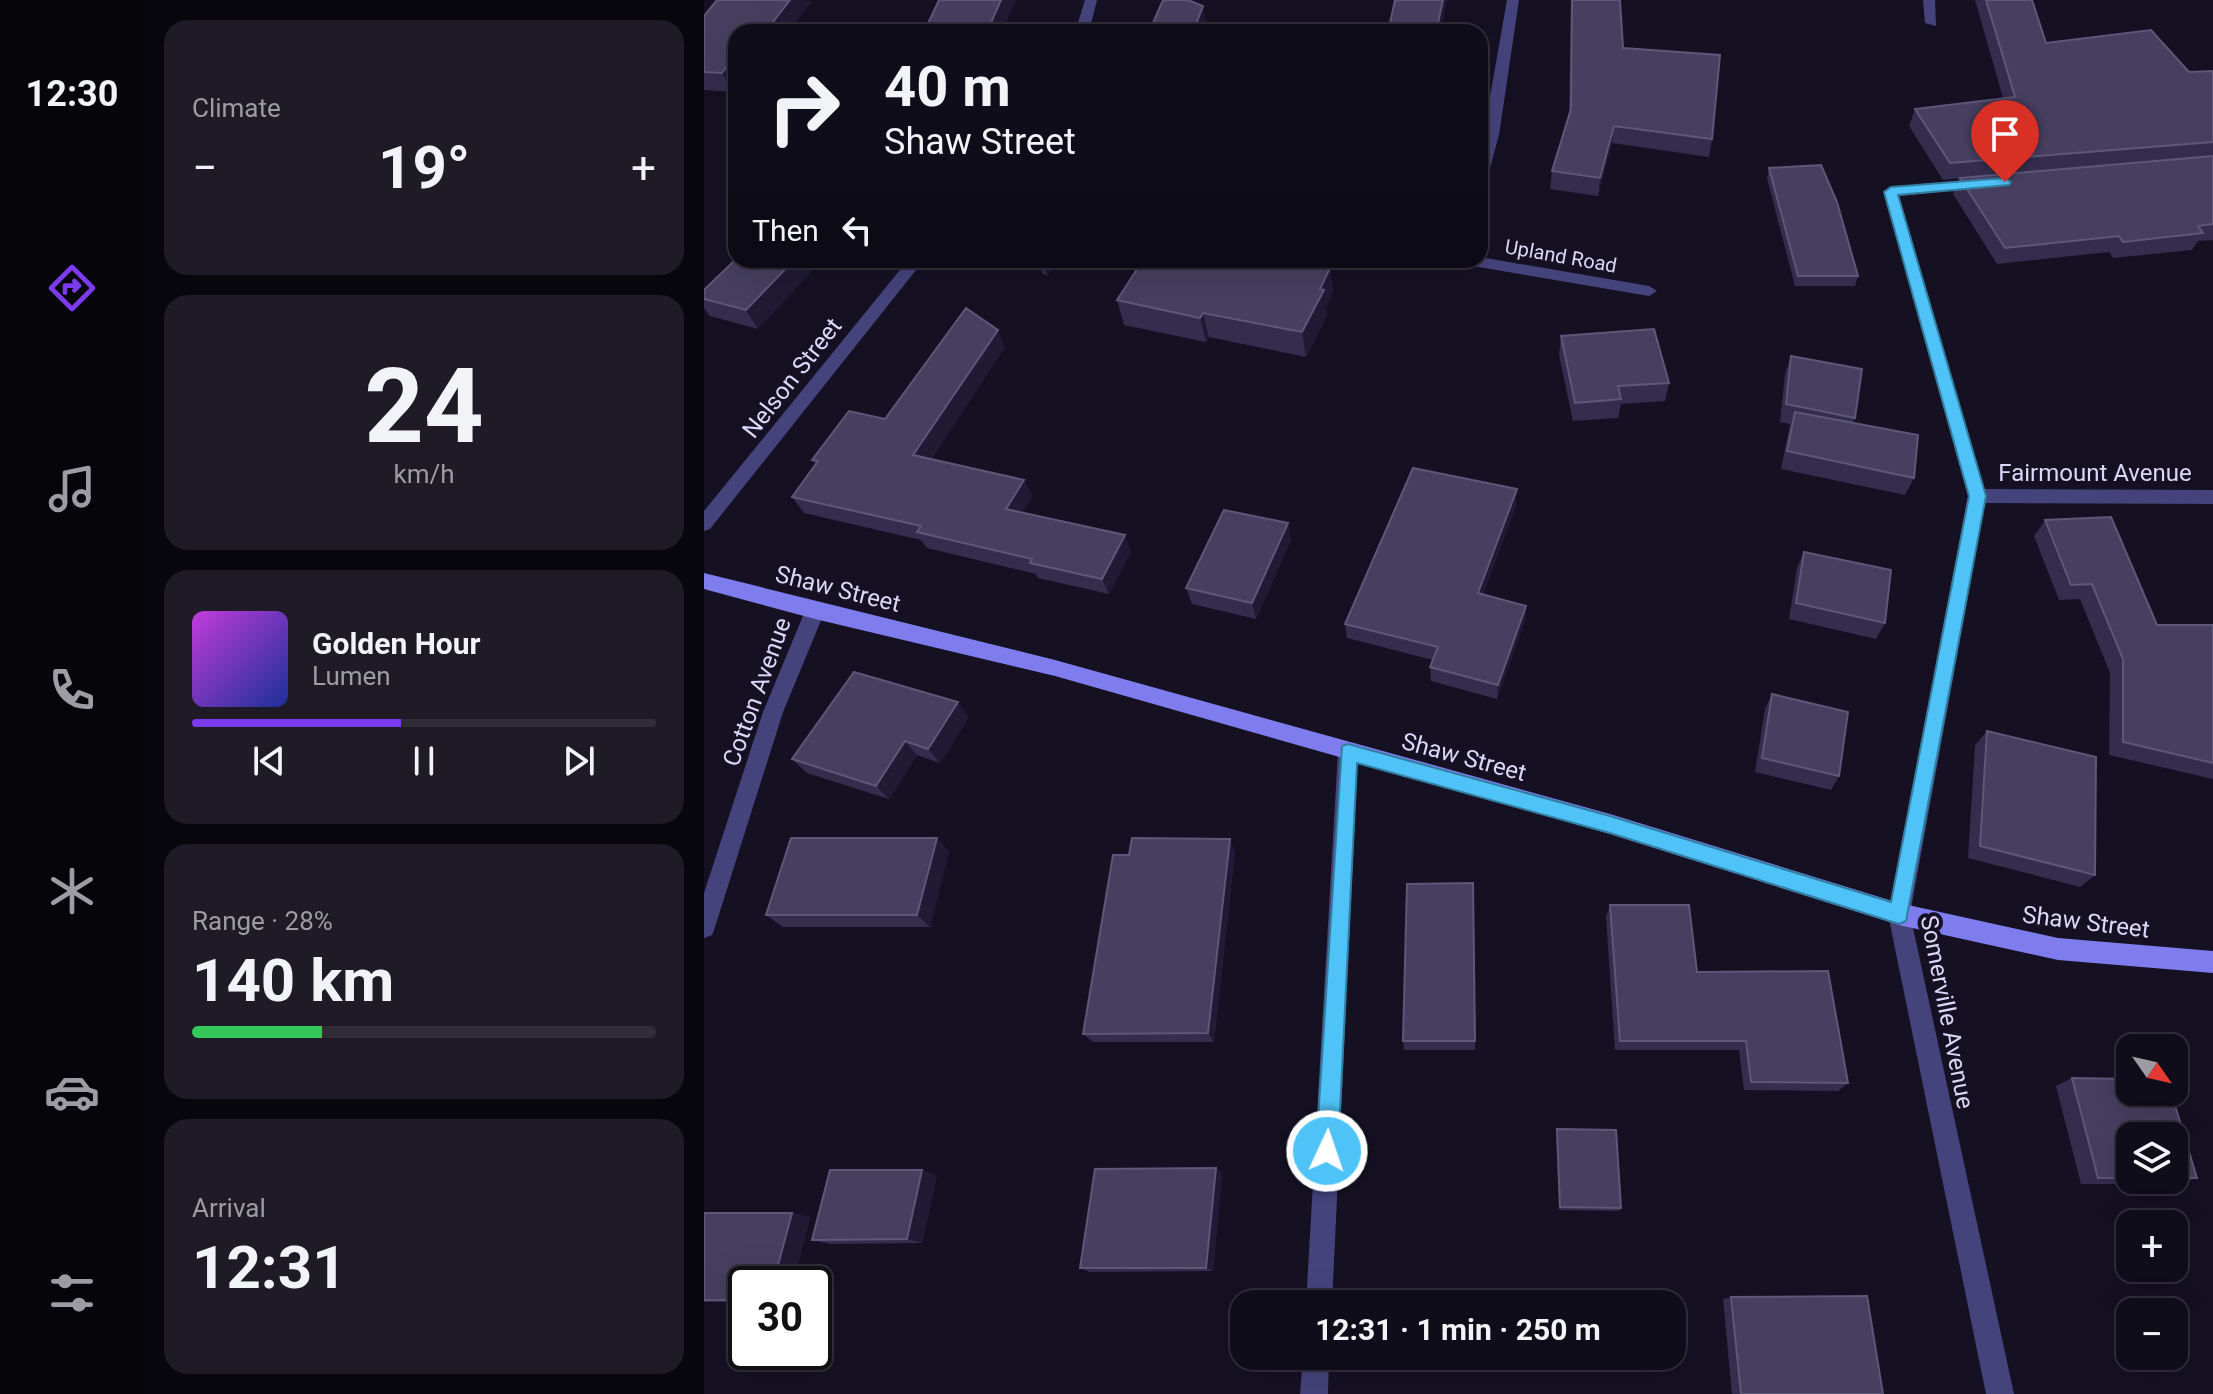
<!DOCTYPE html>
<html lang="en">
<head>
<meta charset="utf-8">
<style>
  body { margin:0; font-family:Roboto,sans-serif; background:#1e1b27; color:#f1f3f6; height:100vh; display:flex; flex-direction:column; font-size:30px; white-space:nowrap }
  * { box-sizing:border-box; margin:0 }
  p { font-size:26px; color:#9c9ca2 }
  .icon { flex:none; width:44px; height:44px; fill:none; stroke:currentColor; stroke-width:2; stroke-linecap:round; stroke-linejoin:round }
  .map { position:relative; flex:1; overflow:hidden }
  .drawer { display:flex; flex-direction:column; gap:20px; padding:20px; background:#09070e; width:560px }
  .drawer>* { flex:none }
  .hud { position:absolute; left:24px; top:24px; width:760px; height:244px; border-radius:24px; box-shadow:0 8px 32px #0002,0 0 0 2px #302d39; background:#100d1a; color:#f1f3f6; overflow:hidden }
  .needle { width:52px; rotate:124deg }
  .controls { position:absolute; left:1412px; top:1034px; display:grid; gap:16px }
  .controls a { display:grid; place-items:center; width:72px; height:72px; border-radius:16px; background:#100d1a; box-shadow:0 8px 32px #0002,0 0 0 2px #302d39; font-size:40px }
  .speed { position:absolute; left:24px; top:1266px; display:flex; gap:16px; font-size:40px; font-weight:700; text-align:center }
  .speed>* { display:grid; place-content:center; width:104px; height:104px; border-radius:50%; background:#100d1a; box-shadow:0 8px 32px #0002,0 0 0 2px #302d39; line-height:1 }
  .speed .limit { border:4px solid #111; border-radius:12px; background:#fff; color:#111 }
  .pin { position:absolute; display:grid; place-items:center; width:68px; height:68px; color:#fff; margin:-82px -34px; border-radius:50% 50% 50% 0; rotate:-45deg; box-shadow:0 0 8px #0007 }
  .pin .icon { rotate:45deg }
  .me { position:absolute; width:88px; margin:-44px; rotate:3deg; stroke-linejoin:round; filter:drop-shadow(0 0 6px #0008) }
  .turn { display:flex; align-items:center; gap:28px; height:168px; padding:0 24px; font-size:36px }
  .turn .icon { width:104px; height:104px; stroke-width:2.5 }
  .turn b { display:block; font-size:56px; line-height:68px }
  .then { display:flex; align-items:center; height:76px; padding:0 24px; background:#0003; gap:16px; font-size:30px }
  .big { font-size:60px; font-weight:700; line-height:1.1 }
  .drawer .tile { flex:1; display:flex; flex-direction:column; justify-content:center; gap:12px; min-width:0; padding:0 28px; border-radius:24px; background:#1e1b27 }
  .drawer .dial { align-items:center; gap:0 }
  .dial b { font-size:104px; line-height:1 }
  .song { display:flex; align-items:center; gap:24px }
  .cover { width:96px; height:96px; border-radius:12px; background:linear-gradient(135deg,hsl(290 70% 55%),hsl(230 70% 35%)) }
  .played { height:8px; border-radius:4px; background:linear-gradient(90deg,#7c3aed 45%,#302d39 45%) }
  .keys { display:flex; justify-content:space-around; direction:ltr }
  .heat { display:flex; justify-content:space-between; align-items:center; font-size:44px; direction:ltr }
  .charge { height:12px; border-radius:6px; background:linear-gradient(90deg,#34c759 28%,#302d39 0) }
  .trip { position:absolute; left:526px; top:1290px; width:456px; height:80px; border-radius:24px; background:#100d1a; box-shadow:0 8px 32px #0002,0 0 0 2px #302d39; font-weight:700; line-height:80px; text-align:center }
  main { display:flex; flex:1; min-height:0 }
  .menu { display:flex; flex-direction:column; width:144px; justify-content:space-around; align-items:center; background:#06050a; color:#9c9ca2 }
  .menu .icon { width:56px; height:56px }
  .menu .on { color:#7c3aed }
  .menu b { font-size:36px; color:#f1f3f6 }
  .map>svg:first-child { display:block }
</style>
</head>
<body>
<main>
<nav class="menu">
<b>12:30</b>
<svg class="icon on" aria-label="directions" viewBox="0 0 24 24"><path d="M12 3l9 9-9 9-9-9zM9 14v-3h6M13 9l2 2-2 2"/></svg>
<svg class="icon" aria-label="music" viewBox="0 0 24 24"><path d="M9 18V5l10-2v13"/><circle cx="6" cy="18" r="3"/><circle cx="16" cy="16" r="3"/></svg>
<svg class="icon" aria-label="phone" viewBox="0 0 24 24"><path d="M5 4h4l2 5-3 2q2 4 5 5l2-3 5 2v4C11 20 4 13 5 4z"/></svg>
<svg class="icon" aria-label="climate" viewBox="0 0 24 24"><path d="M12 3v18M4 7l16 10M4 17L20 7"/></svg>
<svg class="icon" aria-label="car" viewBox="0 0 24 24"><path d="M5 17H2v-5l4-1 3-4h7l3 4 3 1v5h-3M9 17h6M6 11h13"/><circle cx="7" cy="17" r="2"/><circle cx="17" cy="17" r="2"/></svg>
<svg class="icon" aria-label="filters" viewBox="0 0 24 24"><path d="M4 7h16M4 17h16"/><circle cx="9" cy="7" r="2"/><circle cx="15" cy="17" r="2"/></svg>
</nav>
<section class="drawer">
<div class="tile"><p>Climate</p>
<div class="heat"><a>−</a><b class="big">19°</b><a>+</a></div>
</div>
<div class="tile dial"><b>24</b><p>km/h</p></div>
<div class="tile">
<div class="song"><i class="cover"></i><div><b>Golden Hour</b><p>Lumen</p></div></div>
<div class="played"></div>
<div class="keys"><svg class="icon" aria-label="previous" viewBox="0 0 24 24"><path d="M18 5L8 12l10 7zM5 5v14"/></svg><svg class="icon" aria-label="pause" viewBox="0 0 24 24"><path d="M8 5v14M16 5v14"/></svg><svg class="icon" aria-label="next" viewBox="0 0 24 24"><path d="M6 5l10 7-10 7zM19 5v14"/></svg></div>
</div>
<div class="tile"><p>Range · 28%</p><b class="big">140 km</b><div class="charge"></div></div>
<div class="tile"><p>Arrival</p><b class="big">12:31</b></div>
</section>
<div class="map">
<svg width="1509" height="1394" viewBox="0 0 1509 1394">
  <rect width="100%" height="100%" fill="#151123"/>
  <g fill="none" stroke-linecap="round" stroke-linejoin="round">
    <path fill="#45437c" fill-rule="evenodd" d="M381,0H393L385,32H371Z
      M803,0H815L795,135L783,179L776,184V153Z
      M1219,0H1231L1232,26L1221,23Z
      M1278,179L1285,184L1283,187L1195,196L1280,489L1509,490V504L1281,503L1206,914L1310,1394H1282L1184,914L1264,496L1180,192L1187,187Z
      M776,257L945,286L953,291L945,296L763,265L755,260H776Z
      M204,260H220L6,529L0,531V511Z
      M111,603L118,605L121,611L79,712L11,927L8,935L0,938V893L59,712L101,611L104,605Z
      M644,743L651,746L654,752L628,1304H602L634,752L637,746Z
      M599,1356H625L624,1394H596Z"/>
    <path fill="#7f7ced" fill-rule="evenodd" d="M0,573L351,660L906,814L1195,903L1354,938L1509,951V973L1354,960L1195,925L906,834L351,676L111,619L0,589Z"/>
  </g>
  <path fill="#342d4e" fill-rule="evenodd" d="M867,0H916L919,48L1008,139L1005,157L908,143L894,196L846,189L848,171L865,114Z
    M1271,0H1328L1342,43L1485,72L1509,71V240L1494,241L1488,250L1409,258L1405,252L1293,264L1249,194L1255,178L1239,180L1205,126L1211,109L1299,98Z
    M108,1L32,32V88L29,92L0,90V16Z
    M1065,168L1154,276L1151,286H1091L1063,178Z
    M32,259L54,329L6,316L0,308V290Z
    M334,260H354L343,276L339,274Z
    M626,268L629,293L622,308L623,315L602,357L505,337L502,342L420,325L413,300Z
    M857,336L965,383L961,401L917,404L914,418L869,421L855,355Z
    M301,347L227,459L320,480L328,496L318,512L427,551L405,594L334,578L332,574L223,548L217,540L100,513L88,497L112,465L108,460L181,419Z
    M1087,356L1151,418L1149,423L1210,478L1201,495L1077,469L1086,424L1076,422L1081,374Z
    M812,506L779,594L822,606L821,620L793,699L727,681L726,667L729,660L643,638L641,624Z
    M1341,520L1453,625H1509V779L1405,755L1406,673L1376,599L1355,600L1330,536Z
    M587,540L552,619L488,604L482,588Z
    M1100,552L1181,623L1172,639L1085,619L1093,568Z
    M1068,694L1135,776L1127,790L1051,772L1061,709Z
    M265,717L236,763L213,755L185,799L103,773L88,759Z
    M1283,731L1391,875L1376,887L1264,858L1271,745Z
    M245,851L226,927H79L62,915Z
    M531,851L510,1042H389L379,1034Z
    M906,905L993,972L1144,1083L1134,1091L1040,1090L1035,1050H911L902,917Z
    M699,1041H771V1050H700Z
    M1368,1078L1426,1079V1092H1467L1493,1178L1473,1184H1377L1352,1086ZM1426,1136H1470V1180H1426Z
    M853,1129L917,1208L915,1211L855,1210L852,1132Z
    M512,1168L518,1174L509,1271L386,1272L376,1268Z
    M233,1175L218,1243L126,1244L108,1240Z
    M0,1213H88L106,1217L89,1284H42V1302H0Z
    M1027,1297L1179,1394H1028L1019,1299Z"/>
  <path fill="#201a35" d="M86,0L108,1L85,32H61Z
    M297,0H312L298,32H283Z
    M739,0H743L737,32H732Z
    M499,6L503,26L500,32H489Z
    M26,62L32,72V88L29,92L18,73Z
    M910,126L908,143L894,196L896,178Z
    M90,260H119L54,329L42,310Z
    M337,260H354L343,276Z
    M626,268L629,293L622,308L623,315L602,357L598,332Z
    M499,313L505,337L502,342L496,318Z
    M294,330L301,347L218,472L209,455Z
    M320,480L328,496L310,525L302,509Z
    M813,489L812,506L774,608V593Z
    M584,523L587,540L552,619L548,603Z
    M421,535L427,551L405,594L398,579Z
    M822,606L821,620L793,699L794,685Z
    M254,702L265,717L236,763L224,749Z
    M201,741L213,755L185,799L172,786Z
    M233,838L245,851L226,927L213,915Z
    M526,839L531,851L510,1042L504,1033Z
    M512,1168L518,1174L509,1271L502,1268Z
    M218,1170L233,1175L218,1243L203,1239Z
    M88,1213L106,1217L89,1284H69Z"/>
  <path fill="#463f60" stroke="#5d5778" stroke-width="2" d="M13,0H86L61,32H32V63L26,62L18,73L0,72V16Z
    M235,0H297L283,32H220Z
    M459,0H484L499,6L489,32H445Z
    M691,0H739L732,32H684Z
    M868,0H916L919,48L1016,55L1008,139L910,126L896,178L848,171L867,109Z
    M1282,0H1328L1342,43L1447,30L1485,72L1509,71V142L1246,163L1211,109L1311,97Z
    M1509,156V224L1494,226L1499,233L1419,242L1415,236L1301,248L1256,178Z
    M1117,165L1133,202L1154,276H1094L1065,168Z
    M32,259V260H90L42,310L0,299V290Z
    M439,260H583L626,268L616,289L620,290L598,332L499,313L496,318L413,300Z
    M262,308L294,330L209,455L320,480L302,509L421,535L398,579L326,563L328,559L213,532L217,526L88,497L114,461L108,460L145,411L181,419Z
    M950,329L965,383L914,386L917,399L871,403L857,336Z
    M1087,356L1158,369L1151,418L1082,404Z
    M1091,412L1214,435L1210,478L1083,451Z
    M709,468L813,489L774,593L822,606L794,685L726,667L734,647L641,624Z
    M520,510L584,523L548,603L482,588Z
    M1407,517L1453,625H1509V763L1419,742V659L1388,584L1367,585L1341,520Z
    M1100,552L1187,570L1181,623L1092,603Z
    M150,672L254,702L224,749L201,741L172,786L88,759Z
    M1068,694L1144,712L1135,776L1058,758Z
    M1283,731L1392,757L1391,875L1276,846Z
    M87,838H233L213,915H62Z
    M428,838L526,839L504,1033L379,1034L409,855H425Z
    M769,883L771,1041H699L703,884Z
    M906,905H985L993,972L1124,971L1144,1083L1047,1082L1042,1041H916Z
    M1368,1078L1426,1079V1092H1467L1493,1178H1470V1136H1426V1178H1394Z
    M853,1129L912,1130L917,1208L856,1207Z
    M512,1168L502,1268H376L391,1169Z
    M126,1170H218L203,1239L108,1240Z
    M0,1213H88L69,1284H42V1300H0Z
    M1163,1296L1179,1394H1037L1027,1297Z"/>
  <path fill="#4fc3f7" stroke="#337fa1" stroke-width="2" d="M1301,178L1307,182L1305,185L1194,195L1282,496L1202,921L1195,924L906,833L653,763L634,1151L631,1159L623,1162L615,1159L612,1151L638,746L644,744L906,816L1187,902L1265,496L1180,192L1187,187Z"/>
  <g text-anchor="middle" stroke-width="8" stroke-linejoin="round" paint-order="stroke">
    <g font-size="20" fill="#dcd8fa" stroke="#151123">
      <text transform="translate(857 256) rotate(10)" y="7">Upland Road</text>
    </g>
    <g font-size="24" fill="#dcd8fa" stroke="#151123">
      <text transform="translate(88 378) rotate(-52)" y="8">Nelson Street</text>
      <text x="1391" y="481">Fairmount Avenue</text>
      <text transform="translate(134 589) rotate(14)" y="8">Shaw Street</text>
      <text transform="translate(53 692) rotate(-70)" y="8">Cotton Avenue</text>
      <text transform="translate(760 757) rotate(15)" y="8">Shaw Street</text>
      <text transform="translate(1382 922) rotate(7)" y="8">Shaw Street</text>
      <text transform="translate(1243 1012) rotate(79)" y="8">Somerville Avenue</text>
    </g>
  </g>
</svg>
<div class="controls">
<a><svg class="needle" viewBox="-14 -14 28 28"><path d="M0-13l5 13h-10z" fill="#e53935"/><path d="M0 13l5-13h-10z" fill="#9c9ca2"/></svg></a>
<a><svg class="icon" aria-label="layers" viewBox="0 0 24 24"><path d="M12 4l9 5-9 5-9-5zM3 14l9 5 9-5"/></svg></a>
<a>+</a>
<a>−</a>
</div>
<div class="speed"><div class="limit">30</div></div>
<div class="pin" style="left:1301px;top:182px;background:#d93025"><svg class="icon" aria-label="arrive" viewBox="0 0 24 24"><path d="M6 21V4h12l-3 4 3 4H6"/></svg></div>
<svg class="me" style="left:623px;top:1151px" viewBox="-20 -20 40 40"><circle r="17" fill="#4fc3f7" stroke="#fff" stroke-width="3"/><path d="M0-11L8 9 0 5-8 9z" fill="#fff"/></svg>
<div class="trip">12:31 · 1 min · 250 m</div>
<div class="hud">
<div class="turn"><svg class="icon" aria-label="right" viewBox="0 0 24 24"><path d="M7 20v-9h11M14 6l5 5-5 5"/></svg><div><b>40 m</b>Shaw Street</div></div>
<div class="then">Then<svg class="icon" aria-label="left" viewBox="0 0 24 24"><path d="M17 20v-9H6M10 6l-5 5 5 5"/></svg></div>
</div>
</div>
</main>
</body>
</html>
